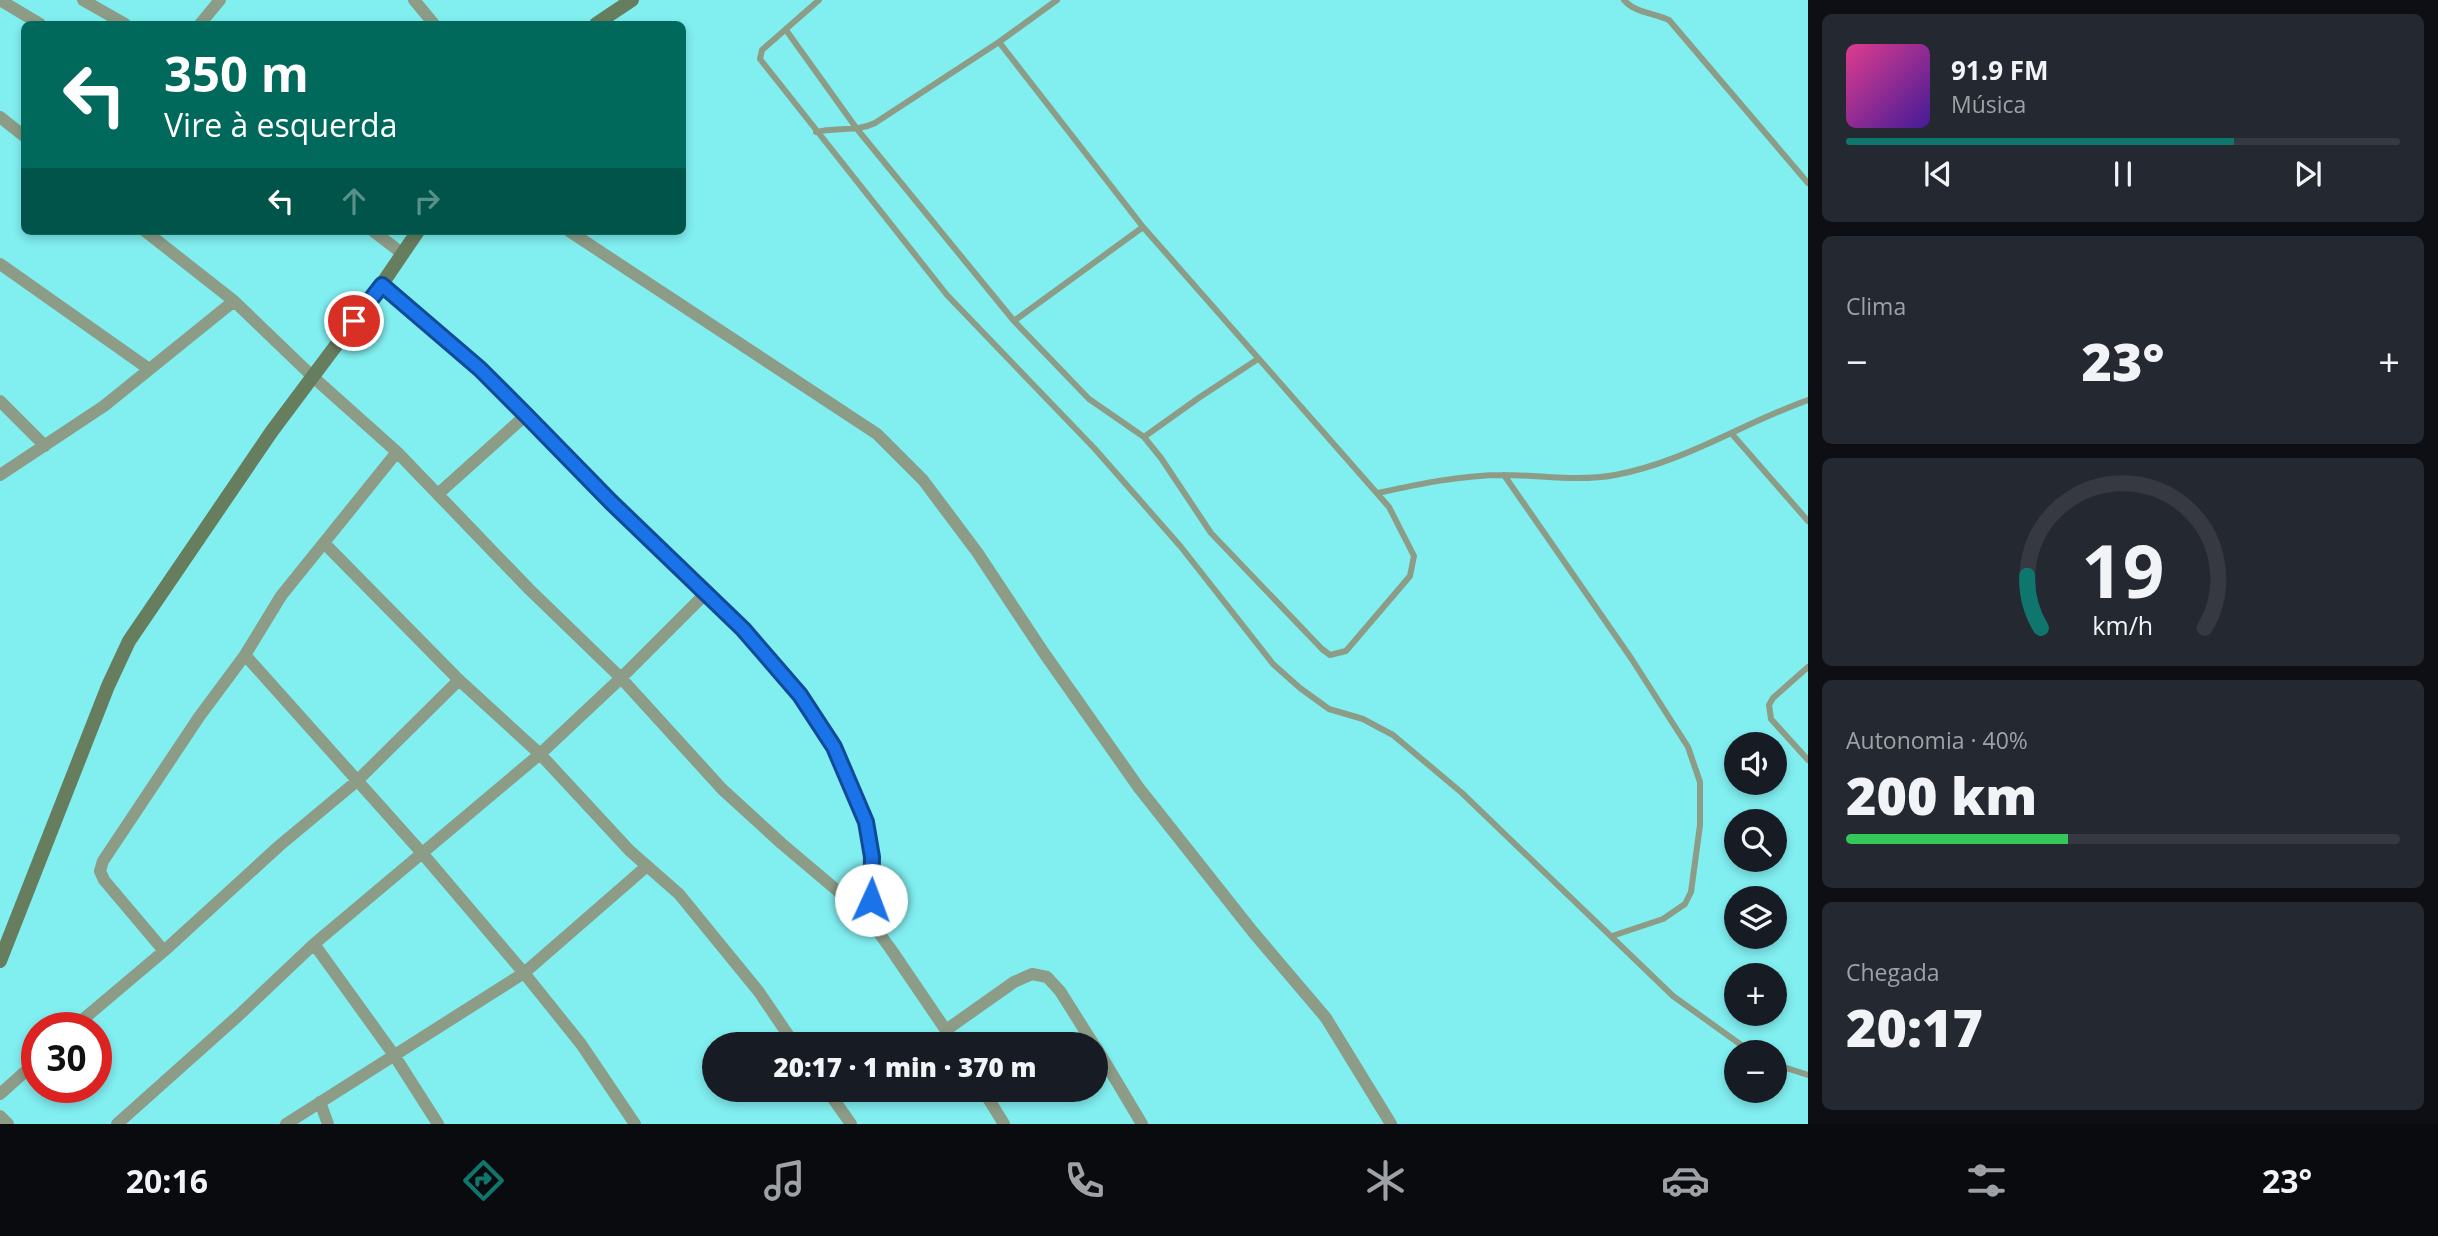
<!DOCTYPE html>
<html lang="pt">
<head>
<meta charset="utf-8">
<style>
  body { margin:0; font-family:"Open Sans",sans-serif; background:#242831; color:#f1f3f6; height:100vh; display:flex; flex-direction:column; font-size:26px; white-space:nowrap }
  * { box-sizing:border-box; margin:0 }
  p { font-size:23px; color:#9ea1a6 }
  .icon { flex:none; width:38px; height:38px; fill:none; stroke:currentColor; stroke-width:2; stroke-linecap:round; stroke-linejoin:round }
  .map { position:relative; flex:1; overflow:hidden }
  .details { display:flex; flex-direction:column; gap:14px; padding:14px; background:#0d0f14; width:630px }
  .details>* { flex:none }
  .guide { position:absolute; left:21px; top:21px; width:665px; height:214px; border-radius:10px; box-shadow:0 4px 10px #0003; background:#00695c; color:#fff; overflow:hidden }
  .controls { position:absolute; left:1724px; top:732px; display:grid; gap:14px }
  .controls a { display:grid; place-items:center; width:63px; height:63px; border-radius:50%; background:#171b24; box-shadow:0 4px 10px #0003; font-size:35px }
  .speed { position:absolute; left:21px; top:1012px; display:flex; gap:14px; font-size:35px; font-weight:700; text-align:center }
  .speed>* { display:grid; place-content:center; width:91px; height:91px; border-radius:50%; background:#171b24; box-shadow:0 4px 10px #0003; line-height:1 }
  .speed .limit { border:10px solid #d22; background:#fff; color:#111 }
  .pin { position:absolute; display:grid; place-items:center; width:60px; height:60px; color:#fff; margin:-30px; border:4px solid #fff; border-radius:50%; box-shadow:0 2px 7px #0007 }
  .me { position:absolute; width:77px; margin:-38px; rotate:2deg; stroke-linejoin:round; filter:drop-shadow(0 0 5px #0008) }
  .turn { display:flex; align-items:center; gap:24px; height:147px; padding:0 28px; font-size:32px }
  .turn .icon { width:91px; height:91px; stroke-width:2.5 }
  .turn b { display:block; font-size:49px; line-height:60px }
  .lanes { display:flex; align-items:center; height:66px; padding:0 28px; background:#0003; justify-content:center; gap:35px; direction:ltr }
  .lanes .off { opacity:.35 }
  .big { font-size:52px; font-weight:800; line-height:1.1 }
  .details .tile { flex:1; display:flex; flex-direction:column; justify-content:center; gap:10px; min-width:0; padding:0 24px; border-radius:10px; background:#242831 }
  .details .dial { align-items:center; gap:0 }
  .dial svg { height:182px; overflow:visible; fill:none; stroke:#363941; stroke-width:7; stroke-linecap:round; text-anchor:middle }
  .dial text { fill:#f1f3f6; stroke:none }
  .song { display:flex; align-items:center; gap:21px }
  .cover { width:84px; height:84px; border-radius:10px; background:linear-gradient(135deg,hsl(330 70% 55%),hsl(260 70% 35%)) }
  .played { height:7px; border-radius:4px; background:linear-gradient(90deg,#0f766e 70%,#363941 70%) }
  .keys { display:flex; justify-content:space-around; direction:ltr }
  .heat { display:flex; justify-content:space-between; align-items:center; font-size:38px; direction:ltr }
  .charge { height:10px; border-radius:5px; background:linear-gradient(90deg,#34c759 40%,#363941 0) }
  .trip { position:absolute; left:702px; top:1032px; width:406px; height:70px; border-radius:35px; background:#171b24; box-shadow:0 4px 10px #0003; font-weight:800; line-height:70px; text-align:center }
  .menu { display:flex; height:112px; justify-content:space-around; align-items:center; background:#090b0e; color:#9ea1a6 }
  .menu .icon { width:49px; height:49px }
  .menu .selected { color:#0f766e }
  .menu b { font-size:32px; color:#f1f3f6 }
  main { display:flex; flex:1; min-height:0 }
  .map>svg:first-child { display:block }
</style>
</head>
<body>
<main>
<div class="map">
<svg width="1808" height="1124" viewBox="0 0 1808 1124">
  <rect width="100%" height="100%" fill="#81eef0"/>
  <g fill="none" stroke-linecap="round" stroke-linejoin="round">
    <path stroke="#8c9c86" stroke-width="6" d="M819,0L762,50L760,59L947,295L1095,449L1181,547L1273,664L1300,688L1329,709L1363,719L1393,735L1462,793L1673,996L1751,1052
      M1624,0C1635,13 1654,13 1669,20L1808,183
      M786,30L857,129L1014,321L1089,399L1144,437L1161,458L1211,533L1322,649L1330,655L1346,651L1410,576L1414,556L1389,507L1143,227L999,42
      M816,132C836,127 857,132 875,123L999,42L1057,0
      M1014,321L1143,227
      M1732,434L1808,521
      M1144,437L1200,397L1258,359
      M1504,475L1631,658L1688,747L1700,782V825L1691,892L1685,904L1663,919L1612,936
      M1378,493C1419,484 1461,475 1504,475C1541,475 1578,482 1615,475C1685,462 1743,423 1808,400
      M1808,667L1773,698L1769,705L1771,719L1808,760
      M1774,1064L1808,1075"/>
    <path stroke="#8c9c86" stroke-width="12" d="M0,0L40,24
      M83,0L125,24
      M414,0L434,24
      M200,24L220,0
      M0,117L24,136
      M145,231L234,301L312,376L397,452L529,589L621,678L722,789L781,843L852,903L870,921L890,948L956,1045
      M373,231L403,254
      M569,231L877,434L923,480L977,552L1044,653L1139,788L1253,932L1326,1018L1391,1124
      M0,264L149,369
      M382,284C415,313 450,341 482,371C529,416 573,465 619,511C705,595 797,664 848,777C857,797 866,816 869,837C874,864 871,893 870,921
      M0,401L45,446
      M0,475L104,406L234,301
      M438,494L526,415
      M324,543L459,680L540,754L630,851L679,894L759,992L795,1045
      M245,655L422,853L524,973L581,1044L635,1124
      M314,944L394,1055L438,1124
      M164,951L104,880L100,871L103,861L199,717L245,655L281,596L397,452
      M74,1027L164,951L279,846L357,781L459,680
      M946,1030L1014,982L1032,974L1047,977L1060,991L1094,1045
      M1096,1047L1142,1124
      M827,1090L851,1124
      M983,1090L1004,1124
      M0,1094L37,1061
      M320,1102L328,1124
      M0,1116L8,1124
      M117,1124L238,1016L314,944L540,754L621,678L707,592
      M286,1124L524,973L647,866"/>
    <path stroke="#677e5e" stroke-width="14" d="M596,24L632,0
      M0,961L108,686L129,641L272,431L382,284L418,231"/>
  </g>
  <g fill="none" stroke-linecap="round" stroke-linejoin="round">
    <g stroke="#114b97" stroke-width="18">
      <path id="route" d="M354,321L382,285L480,369L526,415L611,502L743,629L800,695L834,747L866,822L872,857L871,900"/>
    </g>
    <use href="#route" stroke="#1a73e8" stroke-width="12"/>
  </g>
</svg>
<div class="controls">
<a><svg class="icon" aria-label="sound" viewBox="0 0 24 24"><path d="M4 9h4l5-4v14l-5-4H4zM17 9q2 3 0 6"/></svg></a>
<a><svg class="icon" aria-label="search" viewBox="0 0 24 24"><circle cx="10" cy="10" r="6"/><path d="M15 15l6 6"/></svg></a>
<a><svg class="icon" aria-label="layers" viewBox="0 0 24 24"><path d="M12 4l9 5-9 5-9-5zM3 14l9 5 9-5"/></svg></a>
<a>+</a>
<a>−</a>
</div>
<div class="speed"><div class="limit">30</div></div>
<div class="pin" style="left:354px;top:321px;background:#d93025"><svg class="icon" aria-label="arrive" viewBox="0 0 24 24"><path d="M6 21V4h12l-3 4 3 4H6"/></svg></div>
<svg class="me" style="left:871px;top:900px" viewBox="-20 -20 40 40"><circle r="19" fill="#fff"/><path d="M0-13L10 11 0 6-10 11z" fill="#1a73e8"/></svg>
<div class="trip">20:17 · 1 min · 370 m</div>
<div class="guide">
<div class="turn"><svg class="icon" aria-label="left" viewBox="0 0 24 24"><path d="M17 20v-9H6M10 6l-5 5 5 5"/></svg><div><b>350 m</b>Vire à esquerda</div></div>
<div class="lanes"><svg class="icon" aria-label="left" viewBox="0 0 24 24"><path d="M17 20v-9H6M10 6l-5 5 5 5"/></svg><svg class="icon off" aria-label="ahead" viewBox="0 0 24 24"><path d="M12 20V5M6 11l6-6 6 6"/></svg><svg class="icon off" aria-label="right" viewBox="0 0 24 24"><path d="M7 20v-9h11M14 6l5 5-5 5"/></svg></div>
</div>
</div>
<section class="details">
<div class="tile">
<div class="song"><i class="cover"></i><div><b>91.9 FM</b><p>Música</p></div></div>
<div class="played"></div>
<div class="keys"><svg class="icon" aria-label="previous" viewBox="0 0 24 24"><path d="M18 5L8 12l10 7zM5 5v14"/></svg><svg class="icon" aria-label="pause" viewBox="0 0 24 24"><path d="M8 5v14M16 5v14"/></svg><svg class="icon" aria-label="next" viewBox="0 0 24 24"><path d="M6 5l10 7-10 7zM19 5v14"/></svg></div>
</div>
<div class="tile"><p>Clima</p>
<div class="heat"><a>−</a><b class="big">23°</b><a>+</a></div>
</div>
<div class="tile dial"><svg viewBox="0 0 100 80">
<path d="M14 69A42 42 0 1 1 86 69"/>
<path d="M14 69A42 42 0 0 1 8 46" stroke="#0f766e"/>
<text x="50" y="56" font-size="32" font-weight="700">19</text>
<text x="50" y="72" font-size="11">km/h</text>
</svg></div>
<div class="tile"><p>Autonomia · 40%</p><b class="big">200 km</b><div class="charge"></div></div>
<div class="tile"><p>Chegada</p><b class="big">20:17</b></div>
</section>
</main>
<nav class="menu">
<b>20:16</b>
<svg class="icon selected" aria-label="directions" viewBox="0 0 24 24"><path d="M12 3l9 9-9 9-9-9zM9 14v-3h6M13 9l2 2-2 2"/></svg>
<svg class="icon" aria-label="music" viewBox="0 0 24 24"><path d="M9 18V5l10-2v13"/><circle cx="6" cy="18" r="3"/><circle cx="16" cy="16" r="3"/></svg>
<svg class="icon" aria-label="phone" viewBox="0 0 24 24"><path d="M5 4h4l2 5-3 2q2 4 5 5l2-3 5 2v4C11 20 4 13 5 4z"/></svg>
<svg class="icon" aria-label="climate" viewBox="0 0 24 24"><path d="M12 3v18M4 7l16 10M4 17L20 7"/></svg>
<svg class="icon" aria-label="car" viewBox="0 0 24 24"><path d="M5 17H2v-5l4-1 3-4h7l3 4 3 1v5h-3M9 17h6M6 11h13"/><circle cx="7" cy="17" r="2"/><circle cx="17" cy="17" r="2"/></svg>
<svg class="icon" aria-label="filters" viewBox="0 0 24 24"><path d="M4 7h16M4 17h16"/><circle cx="9" cy="7" r="2"/><circle cx="15" cy="17" r="2"/></svg>
<b>23°</b>
</nav>
</body>
</html>
